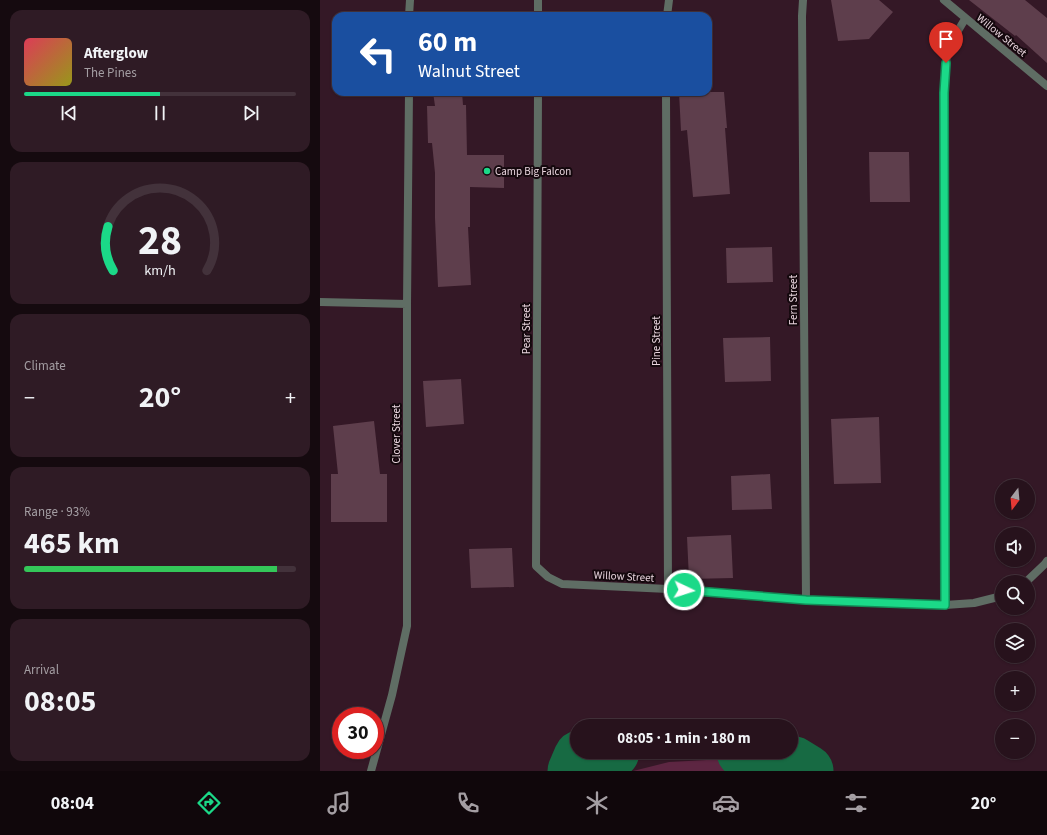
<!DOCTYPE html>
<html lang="en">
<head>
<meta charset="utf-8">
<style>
  body { margin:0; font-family:"Source Sans 3",sans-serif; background:#2f1b25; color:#f1f3f6; height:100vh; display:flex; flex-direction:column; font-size:15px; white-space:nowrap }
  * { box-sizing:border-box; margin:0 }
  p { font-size:13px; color:#a49ea3 }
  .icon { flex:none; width:22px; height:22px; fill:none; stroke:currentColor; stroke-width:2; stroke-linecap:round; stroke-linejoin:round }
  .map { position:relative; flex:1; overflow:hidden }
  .side { display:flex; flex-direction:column; gap:10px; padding:10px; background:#150a0f; width:320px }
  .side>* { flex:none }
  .banner { position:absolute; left:12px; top:12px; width:380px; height:84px; border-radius:12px; box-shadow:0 1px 3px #0004,0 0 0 1px #43323b; background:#1a4fa0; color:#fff; overflow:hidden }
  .needle { width:26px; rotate:196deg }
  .fabs { position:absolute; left:675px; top:479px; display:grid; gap:8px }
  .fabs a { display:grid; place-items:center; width:40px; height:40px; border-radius:50%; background:#27121c; box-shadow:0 1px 3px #0004,0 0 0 1px #43323b; font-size:20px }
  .speed { position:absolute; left:12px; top:707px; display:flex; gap:8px; font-size:20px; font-weight:700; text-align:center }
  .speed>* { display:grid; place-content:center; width:52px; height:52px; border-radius:50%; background:#27121c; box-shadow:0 1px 3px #0004,0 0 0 1px #43323b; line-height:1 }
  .speed .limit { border:6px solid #d22; background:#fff; color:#111 }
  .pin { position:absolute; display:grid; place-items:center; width:34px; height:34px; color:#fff; margin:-41px -17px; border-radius:50% 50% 50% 0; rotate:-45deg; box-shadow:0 0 4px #0007 }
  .pin .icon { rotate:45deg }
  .me { position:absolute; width:44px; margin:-22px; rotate:94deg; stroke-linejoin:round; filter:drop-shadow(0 0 3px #0008) }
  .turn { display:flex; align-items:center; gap:14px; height:84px; padding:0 20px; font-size:18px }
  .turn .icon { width:52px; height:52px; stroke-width:2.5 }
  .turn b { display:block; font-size:28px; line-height:34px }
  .big { font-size:30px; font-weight:700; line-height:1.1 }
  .side .tile { flex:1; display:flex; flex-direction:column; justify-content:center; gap:6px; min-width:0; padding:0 14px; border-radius:12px; background:#2f1b25 }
  .side .dial { align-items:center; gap:0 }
  .dial svg { height:104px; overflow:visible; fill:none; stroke:#43323b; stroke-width:7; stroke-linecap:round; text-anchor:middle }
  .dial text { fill:#f1f3f6; stroke:none }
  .song { display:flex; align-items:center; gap:12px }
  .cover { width:48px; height:48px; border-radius:6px; background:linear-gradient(135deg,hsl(350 70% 55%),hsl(60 70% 35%)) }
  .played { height:4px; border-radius:2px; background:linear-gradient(90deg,#1bd988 50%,#43323b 50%) }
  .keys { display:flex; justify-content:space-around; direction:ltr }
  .heat { display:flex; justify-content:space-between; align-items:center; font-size:22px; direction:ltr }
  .charge { height:6px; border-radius:3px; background:linear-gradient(90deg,#34c759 93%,#43323b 0) }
  .trip { position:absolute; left:250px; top:719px; width:228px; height:40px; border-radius:20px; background:#27121c; box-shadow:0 1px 3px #0004,0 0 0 1px #43323b; font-weight:700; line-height:40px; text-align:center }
  .menu { display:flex; height:64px; justify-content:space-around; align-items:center; background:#10070b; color:#a49ea3 }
  .menu .icon { width:28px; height:28px }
  .menu .active { color:#1bd988 }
  .menu b { font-size:18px; color:#f1f3f6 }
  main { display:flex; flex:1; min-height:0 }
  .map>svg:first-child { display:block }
</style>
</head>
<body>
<main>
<section class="side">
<div class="tile">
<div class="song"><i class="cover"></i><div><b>Afterglow</b><p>The Pines</p></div></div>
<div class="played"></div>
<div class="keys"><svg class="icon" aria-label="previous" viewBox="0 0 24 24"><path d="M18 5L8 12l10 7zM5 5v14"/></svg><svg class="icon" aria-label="pause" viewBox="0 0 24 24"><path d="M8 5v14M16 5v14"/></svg><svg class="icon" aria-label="next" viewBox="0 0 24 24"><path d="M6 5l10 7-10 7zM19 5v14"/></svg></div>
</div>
<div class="tile dial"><svg viewBox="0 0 100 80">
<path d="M14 69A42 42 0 1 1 86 69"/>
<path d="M14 69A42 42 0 0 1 10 35" stroke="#1bd988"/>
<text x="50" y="56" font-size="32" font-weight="700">28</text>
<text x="50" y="72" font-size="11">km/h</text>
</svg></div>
<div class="tile"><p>Climate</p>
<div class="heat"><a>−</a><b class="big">20°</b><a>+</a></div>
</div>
<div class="tile"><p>Range · 93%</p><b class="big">465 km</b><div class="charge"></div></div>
<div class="tile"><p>Arrival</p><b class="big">08:05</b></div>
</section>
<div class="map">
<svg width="727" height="771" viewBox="0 0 727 771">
  <rect width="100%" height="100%" fill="#341826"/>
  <path fill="#5d2642" d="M405,759L436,771H313L349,762Z"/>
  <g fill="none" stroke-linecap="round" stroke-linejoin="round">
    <path stroke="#176a43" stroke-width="53" d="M423,752L474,763L487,771
      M254,771L260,757L293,752"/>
  </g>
  <path fill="#5e3e4c" d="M511,0H559L573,12L549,39L518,41Z
    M649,0H705L727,18V63L696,35L695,36Z
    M113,92H142L143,105H146L147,155H184V188L150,187V227H148L151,285L118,287L115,218V173L112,143H108L107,106H115Z
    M359,92H404L407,128H405L410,194L373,197L367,130L361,131Z
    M549,152H589L590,202H550Z
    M452,247L453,282L407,283L406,248Z
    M450,337L451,381L405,382L403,338Z
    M141,379L144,424L106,427L103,381Z
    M559,417L561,483L514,484L511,419Z
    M54,421L60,474H67V522H11V474H18L13,426Z
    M450,474L452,509L412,510L411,476Z
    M411,535L413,578L369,579L367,537Z
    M192,548L194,587L151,588L149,549Z"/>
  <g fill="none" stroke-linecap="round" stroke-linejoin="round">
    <path stroke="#5f6d64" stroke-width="8" d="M483,0L482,16L486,600
      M624,0L727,86
      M89,16L90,0
      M218,16V0
      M347,16L349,0
      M218,92L216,566L228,577L242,584L348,589L486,600L625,605L654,603L682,596
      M346,92L348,589
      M0,302L87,304
      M706,582L725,564L727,561
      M625,605V72L627,54L633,39L645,19
      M51,771L72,695L87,626V304L89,92"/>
  </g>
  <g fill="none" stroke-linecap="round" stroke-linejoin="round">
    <g stroke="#128d58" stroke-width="10">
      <path id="route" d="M364,590L486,600L625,605L624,93L626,63"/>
    </g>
    <use href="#route" stroke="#1bd988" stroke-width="7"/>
  </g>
  <circle fill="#1bd988" stroke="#14080d" stroke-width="1.5" cx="167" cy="171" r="4"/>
  <g text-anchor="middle" stroke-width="4" stroke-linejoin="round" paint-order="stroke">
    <g font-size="11" fill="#e9d5de" stroke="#14080d">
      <text transform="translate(682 35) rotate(39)" y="4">Willow Street</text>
      <text transform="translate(473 300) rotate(-90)" y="4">Fern Street</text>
      <text transform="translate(206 329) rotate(-90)" y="4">Pear Street</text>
      <text transform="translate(336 341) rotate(-90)" y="4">Pine Street</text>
      <text transform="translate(76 434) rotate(-90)" y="4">Clover Street</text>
      <text transform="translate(304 576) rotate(3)" y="4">Willow Street</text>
    </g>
    <g font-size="11" fill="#e9d5de" stroke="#14080d" text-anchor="start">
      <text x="175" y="175">Camp Big Falcon</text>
    </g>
  </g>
</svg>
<div class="fabs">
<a><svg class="needle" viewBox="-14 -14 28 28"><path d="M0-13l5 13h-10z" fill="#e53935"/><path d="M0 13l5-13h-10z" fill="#a49ea3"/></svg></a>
<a><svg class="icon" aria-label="sound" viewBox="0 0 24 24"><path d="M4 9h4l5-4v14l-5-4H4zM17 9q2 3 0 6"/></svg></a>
<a><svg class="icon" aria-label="search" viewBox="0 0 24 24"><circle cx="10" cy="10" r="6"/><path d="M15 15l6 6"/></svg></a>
<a><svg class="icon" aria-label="layers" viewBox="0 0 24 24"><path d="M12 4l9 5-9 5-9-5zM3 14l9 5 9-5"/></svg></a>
<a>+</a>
<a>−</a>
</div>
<div class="speed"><div class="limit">30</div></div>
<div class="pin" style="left:626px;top:63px;background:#d93025"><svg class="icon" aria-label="arrive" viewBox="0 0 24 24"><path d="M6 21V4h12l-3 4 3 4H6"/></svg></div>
<svg class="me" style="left:364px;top:590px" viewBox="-20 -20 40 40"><circle r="17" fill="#1bd988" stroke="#fff" stroke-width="3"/><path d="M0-11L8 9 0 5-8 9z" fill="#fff"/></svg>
<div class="trip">08:05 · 1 min · 180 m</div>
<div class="banner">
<div class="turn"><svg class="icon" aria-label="left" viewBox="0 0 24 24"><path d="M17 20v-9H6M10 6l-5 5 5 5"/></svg><div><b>60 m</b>Walnut Street</div></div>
</div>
</div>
</main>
<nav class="menu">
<b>08:04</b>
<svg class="icon active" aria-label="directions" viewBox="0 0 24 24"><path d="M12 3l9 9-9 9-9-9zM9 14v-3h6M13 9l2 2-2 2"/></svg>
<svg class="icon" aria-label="music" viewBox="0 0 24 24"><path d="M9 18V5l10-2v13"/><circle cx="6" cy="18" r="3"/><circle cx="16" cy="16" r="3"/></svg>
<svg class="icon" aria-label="phone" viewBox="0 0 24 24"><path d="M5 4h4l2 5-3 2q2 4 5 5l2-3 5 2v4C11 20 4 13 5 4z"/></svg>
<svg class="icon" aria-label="climate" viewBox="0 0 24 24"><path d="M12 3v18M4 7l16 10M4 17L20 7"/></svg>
<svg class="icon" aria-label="car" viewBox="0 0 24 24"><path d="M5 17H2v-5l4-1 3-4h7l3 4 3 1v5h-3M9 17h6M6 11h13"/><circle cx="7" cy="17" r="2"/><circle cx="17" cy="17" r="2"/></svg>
<svg class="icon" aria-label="filters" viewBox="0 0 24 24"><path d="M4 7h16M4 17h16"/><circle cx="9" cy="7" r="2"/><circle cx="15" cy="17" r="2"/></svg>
<b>20°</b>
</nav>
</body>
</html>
